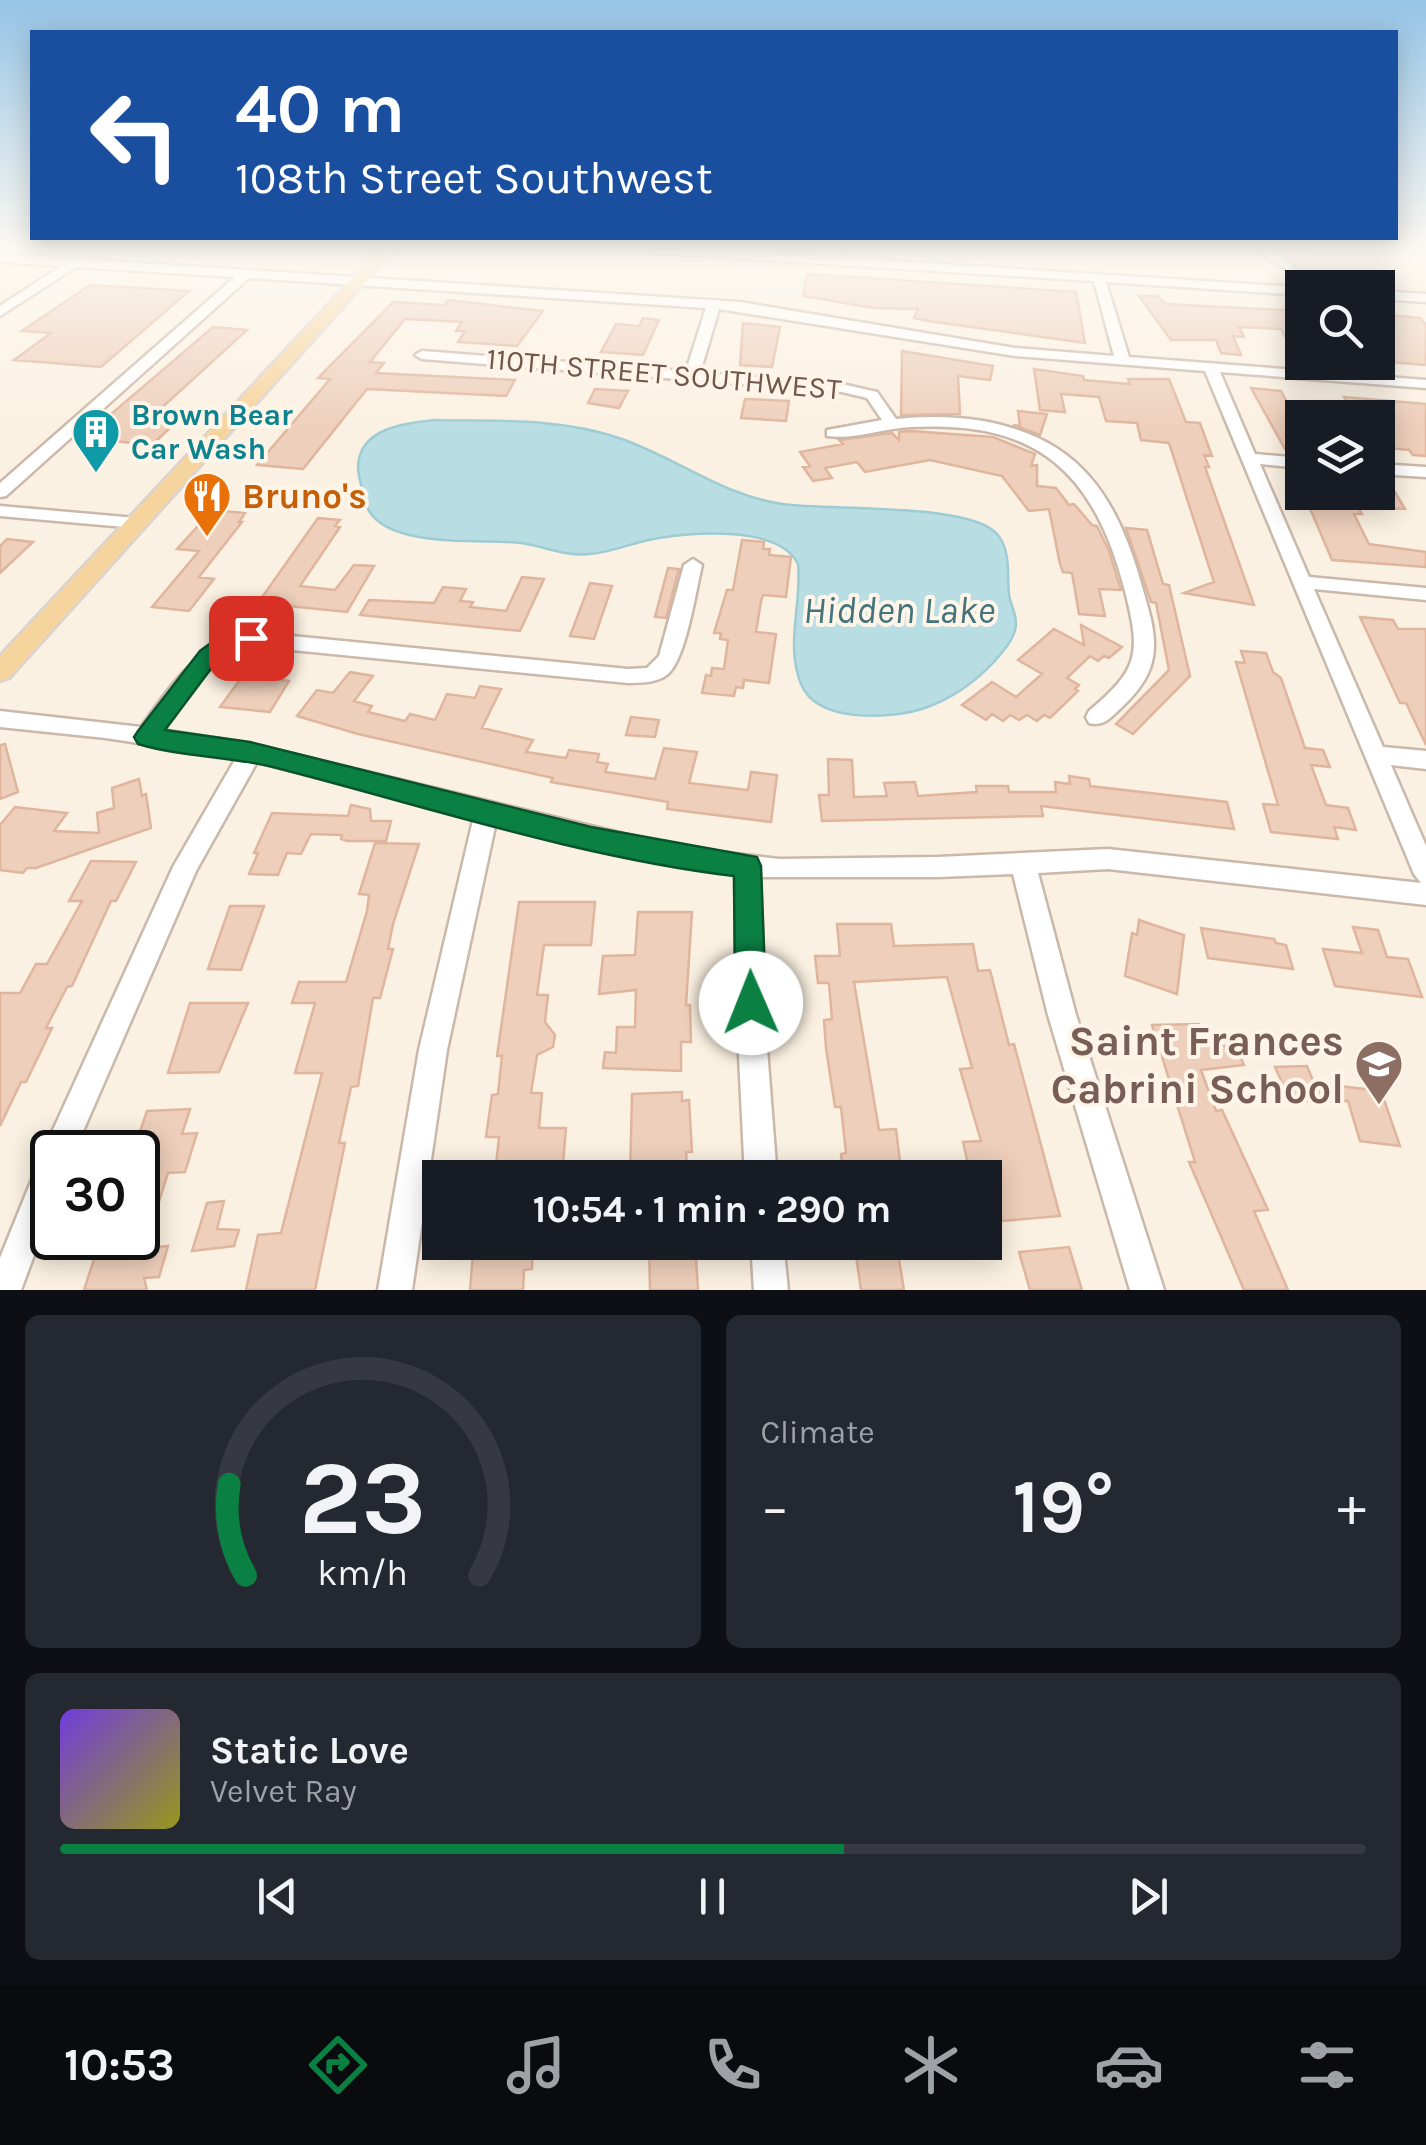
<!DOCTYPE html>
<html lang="en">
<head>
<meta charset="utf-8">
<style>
  body { margin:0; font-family:Karla,sans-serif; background:#242831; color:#f1f3f6; height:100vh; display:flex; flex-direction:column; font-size:38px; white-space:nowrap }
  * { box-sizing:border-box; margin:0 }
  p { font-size:32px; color:#9ea1a6 }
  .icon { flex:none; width:55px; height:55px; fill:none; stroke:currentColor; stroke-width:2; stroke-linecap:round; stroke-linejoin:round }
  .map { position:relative; height:1290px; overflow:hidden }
  .drawer { display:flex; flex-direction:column; gap:25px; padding:25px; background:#0d0f14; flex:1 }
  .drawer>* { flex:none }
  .top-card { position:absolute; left:30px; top:30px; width:1368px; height:210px; border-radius:0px; box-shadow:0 5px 25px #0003; background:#1a4fa0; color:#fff; overflow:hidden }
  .tools { position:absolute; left:1285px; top:270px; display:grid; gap:20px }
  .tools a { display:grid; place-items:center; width:110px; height:110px; border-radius:0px; background:#171b24; box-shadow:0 5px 25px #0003; font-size:50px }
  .speed { position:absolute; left:30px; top:1130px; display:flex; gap:20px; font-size:50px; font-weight:700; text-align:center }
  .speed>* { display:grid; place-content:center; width:130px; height:130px; border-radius:50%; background:#171b24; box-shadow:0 5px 25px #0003; line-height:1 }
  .speed .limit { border:5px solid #111; border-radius:15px; background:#fff; color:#111 }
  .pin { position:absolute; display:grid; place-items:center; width:85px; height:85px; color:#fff; margin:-42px; border-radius:20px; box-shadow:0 5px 15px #0006 }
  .me { position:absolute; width:110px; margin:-55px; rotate:359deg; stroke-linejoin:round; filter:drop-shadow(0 0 8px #0008) }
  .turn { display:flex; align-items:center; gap:35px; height:210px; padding:0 40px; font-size:45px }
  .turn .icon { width:130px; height:130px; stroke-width:2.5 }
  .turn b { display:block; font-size:70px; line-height:85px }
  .big { font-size:75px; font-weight:700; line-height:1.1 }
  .drawer .widget { flex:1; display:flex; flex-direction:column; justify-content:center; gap:15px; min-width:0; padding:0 35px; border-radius:15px; background:#242831 }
  .drawer .dial { align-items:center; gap:0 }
  .dial svg { height:260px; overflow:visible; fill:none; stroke:#363941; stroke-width:7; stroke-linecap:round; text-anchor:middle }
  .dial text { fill:#f1f3f6; stroke:none }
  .song { display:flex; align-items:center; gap:30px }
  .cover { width:120px; height:120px; border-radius:15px; background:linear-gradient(135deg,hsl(260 70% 55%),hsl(60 70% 35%)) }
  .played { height:10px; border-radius:5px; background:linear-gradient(90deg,#0b8043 60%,#363941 60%) }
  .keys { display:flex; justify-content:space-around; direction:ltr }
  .heat { display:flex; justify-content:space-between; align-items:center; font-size:55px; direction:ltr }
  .drawer .tiles { flex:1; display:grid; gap:25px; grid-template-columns:1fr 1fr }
  .widget:last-child { grid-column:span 2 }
  .trip { position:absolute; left:422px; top:1160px; width:580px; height:100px; border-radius:0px; background:#171b24; box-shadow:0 5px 25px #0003; font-weight:700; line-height:100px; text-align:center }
  .tab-bar { display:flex; height:160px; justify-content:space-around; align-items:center; background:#090b0e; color:#9ea1a6 }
  .tab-bar .icon { width:70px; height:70px }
  .tab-bar .selected { color:#0b8043 }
  .tab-bar b { font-size:45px; color:#f1f3f6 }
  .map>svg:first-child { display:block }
</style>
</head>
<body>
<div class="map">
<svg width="1426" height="1290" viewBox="0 0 1426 1290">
  <rect width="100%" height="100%" fill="#fbf1e2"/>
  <path fill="#b8dde3" stroke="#9fccd4" stroke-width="2.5" d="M434,420C497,421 563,418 622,439C678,459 724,496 783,504C828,511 972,502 998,535C1011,552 1007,575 1009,594C1010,604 1016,613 1016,623C1016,638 1003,651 994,662C975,682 951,699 925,708C892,719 817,724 801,684C785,645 802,604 798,564C779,524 685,532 649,540C629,544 609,553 589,554C566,557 544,546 521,543C481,538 372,552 364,497C362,487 358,477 358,467C359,428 405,423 434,420Z"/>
  <path fill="#eecfbb" stroke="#e0b59d" stroke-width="2.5" d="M807,274L1076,292L1085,343L928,321L914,318L918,309L873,308L803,296Z
    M90,285L189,291L101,367L14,360L51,333L22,331Z
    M1139,296H1158L1165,304L1302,311V341L1287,340L1281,329L1239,327L1244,337L1233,336L1241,355L1221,353L1216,340H1171Z
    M448,300L543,311L517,346L458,342L465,331H456L462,322L405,319L370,362L384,363L376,373L515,380L506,396L367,389L303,469L257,465L330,379L318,378L393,302L445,305Z
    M1378,314L1420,318L1426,325V365L1378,361Z
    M643,318L659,320L643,355L601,352L616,324L639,326Z
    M743,323L780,327L772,367L740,365Z
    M213,327L247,330L145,423L172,426L152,445L83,438Z
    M902,351L993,366L990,380L958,376L960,414L901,415Z
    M1034,369L1083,376L1084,380L1130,384L1128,379H1169L1186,422L1200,423L1212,456L1204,455L1209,467H1205L1254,605L1184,593L1214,582L1169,443L1141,440L1137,423L1106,421L1099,397L1061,394L1065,412L1040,410Z
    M1251,388L1281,391L1302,431V450L1285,449Z
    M595,389L628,391L619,408L588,403Z
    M1344,397L1426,404V456L1413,455L1409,450L1378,447V418L1354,414Z
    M745,399L789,401L786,421L741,418Z
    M1018,411L1047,414L1040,435L1013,425L1020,426Z
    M911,431L993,437L1035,454L1031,466L1037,465V486L1056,488L1069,505L1074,504L1092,525L1097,526L1109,551L1121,590L1099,589L1105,616L1079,614L1072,573L1063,572L1060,564L1049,509L1029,511L1002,476L930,460L865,472L857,462L825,468L832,478L813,481L803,467L810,466L800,452L843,444L839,440L892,433L899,440V432Z
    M1303,492H1395L1405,509L1358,507L1362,514H1354L1369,544L1426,552V567L1332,560Z
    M222,511L245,513L239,522H242L199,577L214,579L189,611L152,607L199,551L177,549L209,514Z
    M318,518L340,520L335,526L340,527L300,586L335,590L354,565L374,566L347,612L258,603Z
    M1126,528L1147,530L1163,584L1169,585L1190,676L1133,734L1116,724L1169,670L1156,603L1151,602Z
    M7,539L33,542L0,573V546Z
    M742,540L764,542L763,549H770L769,555L791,557L786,597L763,595L761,601L756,632L776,634L769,683L744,680L743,688L736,687L734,696L702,693L706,675L711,676L712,668L724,669L728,640L720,639L721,633H714L727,590H733Z
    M668,568L679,569L666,618L655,617Z
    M522,577L544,579L520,631L360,615L369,600L434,603L443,587L466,589L460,601L473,602L470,607L506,611Z
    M590,583L612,586L594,639L570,636Z
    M1360,617L1393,620L1398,629H1426V745L1406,703H1400Z
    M1081,625L1122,647L1109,658L1104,656L1098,661L1090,656L1067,678L1079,685L1075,689L1078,691L1050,718L1044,715L1037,721L1027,715L1019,720L1010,715L1003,721L992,714L986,720L962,705L992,682L1016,697L1042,674L1018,660L1054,629L1084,645Z
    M1241,651L1266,653L1273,672L1281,678L1305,748L1323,750L1330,767L1311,765L1326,805L1348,808L1356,830L1334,827L1338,839L1271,832L1263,804L1278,805L1236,662L1245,663Z
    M350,672L373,676L354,701L372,706L368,712L405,721L410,714L435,720L447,694L475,698L480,686L501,689L482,728L533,740L526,752L566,758L569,750L599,754L597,762L608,764L605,772L655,779L664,748L697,752L689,783L748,790L751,772L777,775L771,822L667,809L668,802L551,782L553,778L358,734L297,716L317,690L333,693Z
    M244,674L289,681L270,712L220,707Z
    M631,717L659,720L655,737L626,735Z
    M5,744L18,792L0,799V745Z
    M828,759L852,760L854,797L887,796L884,783L915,782L918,796L977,792L976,786H1008L1009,792H1056L1055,782L1070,784L1069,776L1089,779L1090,786L1227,802L1234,829L1041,806L1043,816L822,821L819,795H829Z
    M139,779L142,796L146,794L151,828L36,868H27L23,873L0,870V825L15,807L67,813L54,831L99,833L97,813L114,808L112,788Z
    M351,805L370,809L371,821H391L386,841H347L341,839L342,835L311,834L301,854L287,853L278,875L249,874L258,853H254L272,813L348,816Z
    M375,843L419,844L393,924L388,949H393L380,998H373L358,1086L351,1087L339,1143H345L315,1290H246L258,1235L281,1233L322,1073H295L315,1003H292L299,982H346L367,911L369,895L359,894Z
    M91,861L136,862L116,901H111L72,986L67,987L46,1028H52L26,1082H21L0,1126V993H20L36,964H47L82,901H69Z
    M519,902H595L591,945H544L537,995H548L545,1022L555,1035L553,1047L537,1055L531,1093H542L539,1128H566L563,1164L496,1166L499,1137H486L492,1095L498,1094L502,1056H497Z
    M230,906H264L241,970L208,969Z
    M638,912H692L686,1005H690L691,1042H681V1071L603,1068L605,1052L616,1053L617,1027H635L636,990L599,994L603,956L635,955Z
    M1139,920L1184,935L1177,994L1125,976L1132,933L1137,935Z
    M837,924H891L894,946L973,944L978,971L990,970L1009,1045L1014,1044L1060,1216L1002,1221L986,1163L968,1164L963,1142L981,1141L960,1069L972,1068L947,977L854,982L879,1130L896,1129L900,1162H888L890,1178H844L841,1154L846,1153L841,1107H835L826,1048L824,1020L832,1019L829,983H818L815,956H840Z
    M1353,927L1378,930L1387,957L1408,959L1422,997L1335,986L1323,949L1362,953Z
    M1201,928L1274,939L1276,943L1286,945L1293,969L1208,958Z
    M190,1003H248L219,1072L168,1073Z
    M1199,1024L1207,1046H1236L1244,1065L1201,1070L1216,1111L1222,1110L1268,1210L1254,1211L1288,1290H1244L1189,1162H1195L1152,1025Z
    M1307,1066L1314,1083L1381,1091L1400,1146L1360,1141L1348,1101H1290L1275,1067Z
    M682,1092V1101L689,1100L692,1152H686L688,1178H630L632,1094Z
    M190,1109L182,1134L197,1133L185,1172L168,1173L157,1208H138V1152H133L147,1111Z
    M224,1201L217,1229L239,1230L234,1246L192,1251L207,1203Z
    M474,1242H533L532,1269L524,1270L523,1290H470Z
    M649,1242H689L690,1258H696L698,1290H650Z
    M854,1242H896L904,1290H861Z
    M168,1246L159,1277L144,1278L147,1290H84L96,1253Z
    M1069,1247L1082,1290H1030L1019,1252Z"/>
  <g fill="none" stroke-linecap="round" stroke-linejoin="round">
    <g stroke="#cab8aa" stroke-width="5">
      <path id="minor" d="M647,249H707L1297,287L1286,269L1254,249C1281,249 1296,267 1310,288H1302V295L1106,282L1129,357L1426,380V388L1220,372L1255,454L1302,458V468L1260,464L1309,577L1426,588V600L1314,589L1383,747L1426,751V769L1391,765L1426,846V905L1108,869L1038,873L1076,1015L1164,1290H1130L1048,1015L1013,874L938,877H760L766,1036L777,1178H745L738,1036L735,874L678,867L496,822L447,1050L412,1290H378L419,1050L474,816L257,762L196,871L74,1152H52V1207L21,1290H0V1258L41,1157L45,1155L48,1141L173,867L236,758L106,738L0,727V711L141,727C174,682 194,648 251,632L628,669L647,668L659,656L684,565L693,559L702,565C696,590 686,658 668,674C657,683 641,683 628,683L251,646C209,657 186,696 162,730L251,744L678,847L779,859L938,857L1108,849L1421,883L1414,874L1205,371L1015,356L719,309L700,373L842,384L877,392L896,419C951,413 1011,419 1058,449C1107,481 1128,536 1143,590C1149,611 1157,635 1153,657C1150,677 1136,694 1121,708C1111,717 1104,727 1089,723L1086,717L1089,711C1139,669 1141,654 1125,591C1094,472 1038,420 911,427C885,428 853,440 827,436V430L882,420L867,398L842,392L422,359L415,355L422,351L686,371L706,308L249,278L6,496L0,497V483L235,277L76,267L0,316V306L61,266L0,262V254L740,302L1015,348L1114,356L1094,281L653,253Z
        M1378,291L1426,294V302L1378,299Z
        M1378,464L1426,467V477L1378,474Z
        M0,506L136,518L145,523L136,528L0,516Z
        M751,1242H783L788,1290H754Z"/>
    </g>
    <g stroke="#dad3d0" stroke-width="5">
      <path id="major" d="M380,249H395L9,678L0,681V656Z"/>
    </g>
    <use href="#minor" fill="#fff" fill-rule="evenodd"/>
    <use href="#major" fill="#f6d49e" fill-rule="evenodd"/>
  </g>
  <linearGradient id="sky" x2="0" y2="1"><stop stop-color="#95c4e6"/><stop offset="0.58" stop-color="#fdf9f2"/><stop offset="1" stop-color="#fdf9f2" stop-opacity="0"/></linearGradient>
  <rect width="1426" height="430" fill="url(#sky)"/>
  <path fill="#0b8043" stroke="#07532c" stroke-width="2.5" d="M251,631L259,633L262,638L259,644L230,651L216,662L165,730L250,742L591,827L757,857L761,866L766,1003L762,1013L751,1018L740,1013L735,1003L734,876C578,857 425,806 273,767C229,756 181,757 138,744L134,737L138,731L200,651L215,640Z"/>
  <defs>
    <g id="building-pin" transform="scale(2.5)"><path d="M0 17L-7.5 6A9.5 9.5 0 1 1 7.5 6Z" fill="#0f9aa8" stroke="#fef5e8"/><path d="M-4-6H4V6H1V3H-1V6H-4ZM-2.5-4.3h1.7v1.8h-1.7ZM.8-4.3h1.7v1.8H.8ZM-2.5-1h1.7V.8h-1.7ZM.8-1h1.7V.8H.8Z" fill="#fff"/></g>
    <g id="restaurant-pin" transform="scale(2.5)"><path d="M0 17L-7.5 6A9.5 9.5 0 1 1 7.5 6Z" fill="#e8710a" stroke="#fef5e8"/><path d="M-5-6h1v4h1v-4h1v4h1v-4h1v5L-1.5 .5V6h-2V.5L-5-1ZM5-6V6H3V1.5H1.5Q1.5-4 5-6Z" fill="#fff"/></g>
    <g id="school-pin" transform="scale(2.5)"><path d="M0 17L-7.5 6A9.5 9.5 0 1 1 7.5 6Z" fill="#8d6e63" stroke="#fef5e8"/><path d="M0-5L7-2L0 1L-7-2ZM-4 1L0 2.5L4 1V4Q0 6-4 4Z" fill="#fff"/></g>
  </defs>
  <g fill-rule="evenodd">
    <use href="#building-pin" x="96" y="432"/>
    <use href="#restaurant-pin" x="207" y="496"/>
    <use href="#school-pin" x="1379" y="1064"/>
  </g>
  <g text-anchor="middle" stroke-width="8" stroke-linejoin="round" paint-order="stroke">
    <g font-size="30" fill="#70574a" stroke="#fef5e8">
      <text transform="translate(664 374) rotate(5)" y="10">110TH STREET SOUTHWEST</text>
    </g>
    <g font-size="30" font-weight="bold" fill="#0d838f" stroke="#fef5e8" text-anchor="start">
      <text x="131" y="425">Brown Bear<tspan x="131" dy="34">Car Wash</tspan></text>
    </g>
    <g font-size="35" font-weight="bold" fill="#c56008" stroke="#fef5e8" text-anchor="start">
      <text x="242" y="508">Bruno's</text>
    </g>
    <g font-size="38" font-style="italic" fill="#43737c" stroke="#fef5e8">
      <text x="899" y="623">Hidden Lake</text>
    </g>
    <g font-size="42" font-weight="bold" fill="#785e54" stroke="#fef5e8" text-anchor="end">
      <text x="1344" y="1055">Saint Frances<tspan x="1344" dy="48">Cabrini School</tspan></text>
    </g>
  </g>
</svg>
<div class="tools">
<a><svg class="icon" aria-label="search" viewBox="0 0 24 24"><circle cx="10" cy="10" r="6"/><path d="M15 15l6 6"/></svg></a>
<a><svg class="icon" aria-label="layers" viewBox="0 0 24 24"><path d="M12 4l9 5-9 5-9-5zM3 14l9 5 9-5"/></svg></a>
</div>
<div class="speed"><div class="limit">30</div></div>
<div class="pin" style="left:251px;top:638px;background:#d93025"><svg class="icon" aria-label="arrive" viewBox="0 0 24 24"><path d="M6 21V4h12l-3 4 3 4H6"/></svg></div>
<svg class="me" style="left:751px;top:1003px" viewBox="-20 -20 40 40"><circle r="19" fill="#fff"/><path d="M0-13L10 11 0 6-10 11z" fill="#0b8043"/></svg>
<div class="trip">10:54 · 1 min · 290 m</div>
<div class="top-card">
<div class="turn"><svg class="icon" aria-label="left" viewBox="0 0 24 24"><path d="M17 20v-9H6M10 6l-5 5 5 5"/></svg><div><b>40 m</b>108th Street Southwest</div></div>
</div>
</div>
<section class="drawer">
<div class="tiles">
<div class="widget dial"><svg viewBox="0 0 100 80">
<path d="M14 69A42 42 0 1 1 86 69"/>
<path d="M14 69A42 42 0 0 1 9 41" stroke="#0b8043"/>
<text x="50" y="56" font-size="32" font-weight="700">23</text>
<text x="50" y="72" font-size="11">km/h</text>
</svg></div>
<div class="widget"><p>Climate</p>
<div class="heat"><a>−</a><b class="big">19°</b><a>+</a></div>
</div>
<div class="widget">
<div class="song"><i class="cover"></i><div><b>Static Love</b><p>Velvet Ray</p></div></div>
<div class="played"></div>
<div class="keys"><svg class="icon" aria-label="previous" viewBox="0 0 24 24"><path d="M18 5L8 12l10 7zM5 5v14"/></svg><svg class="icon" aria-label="pause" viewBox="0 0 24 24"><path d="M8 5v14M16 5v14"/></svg><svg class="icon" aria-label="next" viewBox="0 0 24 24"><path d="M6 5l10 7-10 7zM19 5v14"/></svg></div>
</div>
</div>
</section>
<nav class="tab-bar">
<b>10:53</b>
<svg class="icon selected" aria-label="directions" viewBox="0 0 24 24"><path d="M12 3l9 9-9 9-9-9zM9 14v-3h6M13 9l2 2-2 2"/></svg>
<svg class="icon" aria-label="music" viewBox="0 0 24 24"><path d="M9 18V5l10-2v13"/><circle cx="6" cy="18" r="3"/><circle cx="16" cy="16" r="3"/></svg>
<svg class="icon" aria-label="phone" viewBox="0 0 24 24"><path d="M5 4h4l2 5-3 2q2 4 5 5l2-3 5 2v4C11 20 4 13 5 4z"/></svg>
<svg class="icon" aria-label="climate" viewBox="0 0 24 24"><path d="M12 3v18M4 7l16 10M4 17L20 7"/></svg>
<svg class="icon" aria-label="car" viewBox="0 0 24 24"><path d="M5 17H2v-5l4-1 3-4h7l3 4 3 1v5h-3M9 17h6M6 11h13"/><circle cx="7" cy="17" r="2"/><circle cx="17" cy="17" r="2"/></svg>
<svg class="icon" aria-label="filters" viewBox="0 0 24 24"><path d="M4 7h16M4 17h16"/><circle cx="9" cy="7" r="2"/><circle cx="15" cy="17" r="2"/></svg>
</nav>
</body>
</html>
